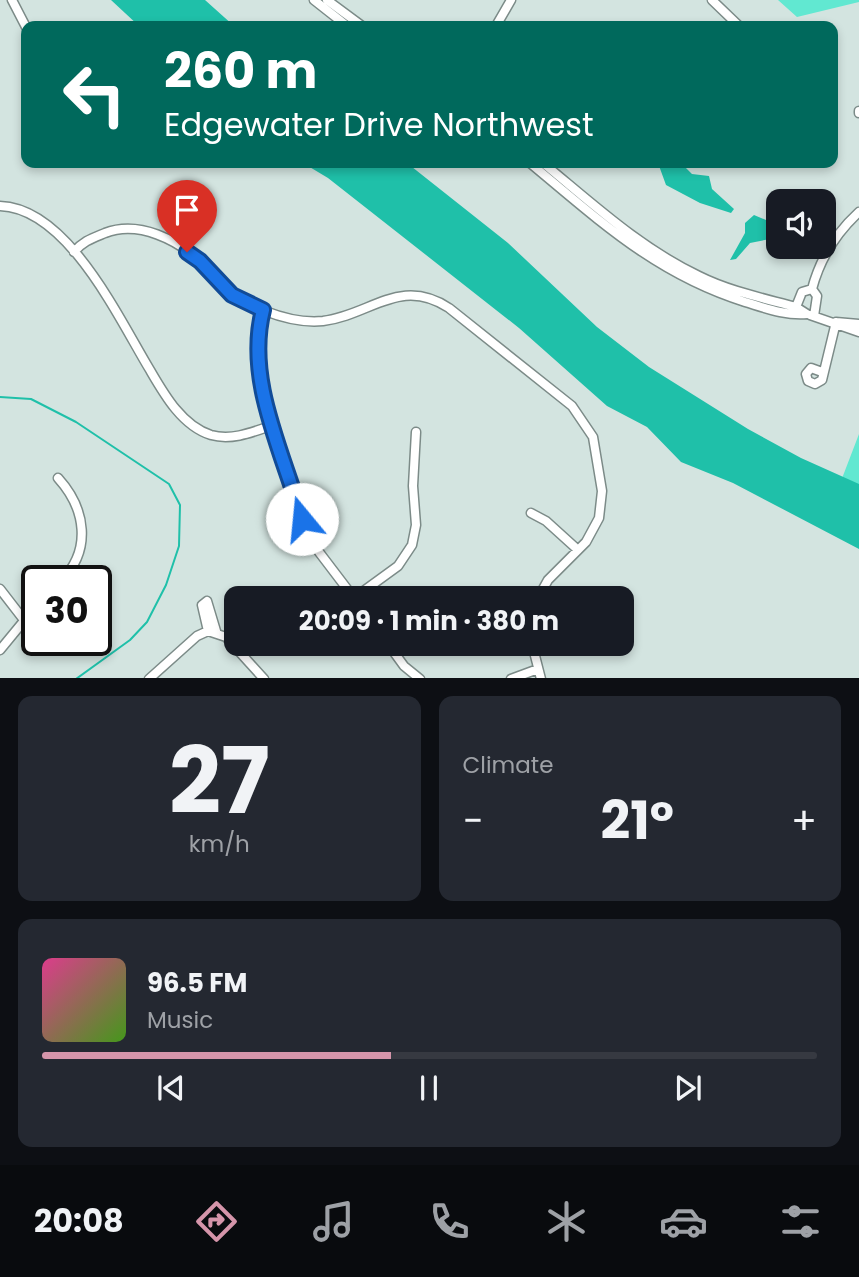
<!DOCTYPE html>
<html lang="en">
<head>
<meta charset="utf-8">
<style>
  body { margin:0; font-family:Poppins,sans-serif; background:#242831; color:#f1f3f6; height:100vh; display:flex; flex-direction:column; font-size:26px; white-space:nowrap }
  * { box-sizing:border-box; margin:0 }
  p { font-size:23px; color:#9ea1a6 }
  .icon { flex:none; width:38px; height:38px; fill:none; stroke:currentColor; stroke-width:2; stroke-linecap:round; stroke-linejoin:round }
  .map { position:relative; height:678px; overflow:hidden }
  .sheet { display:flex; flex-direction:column; gap:18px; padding:18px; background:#0d0f14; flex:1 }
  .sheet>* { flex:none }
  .banner { position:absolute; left:21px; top:21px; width:817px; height:147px; border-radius:14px; box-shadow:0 4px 10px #0003; background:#00695c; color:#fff; overflow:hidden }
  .fabs { position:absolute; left:766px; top:189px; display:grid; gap:14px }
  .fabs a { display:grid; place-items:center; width:70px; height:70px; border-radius:14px; background:#171b24; box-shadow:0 4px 10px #0003; font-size:35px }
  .speed { position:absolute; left:21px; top:565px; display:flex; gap:14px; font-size:35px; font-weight:700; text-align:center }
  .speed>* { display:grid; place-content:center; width:91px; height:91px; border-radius:50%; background:#171b24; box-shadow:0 4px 10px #0003; line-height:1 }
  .speed .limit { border:4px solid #111; border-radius:10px; background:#fff; color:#111 }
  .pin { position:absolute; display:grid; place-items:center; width:60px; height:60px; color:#fff; margin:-72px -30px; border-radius:50% 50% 50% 0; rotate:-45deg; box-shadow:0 0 7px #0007 }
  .pin .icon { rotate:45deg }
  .me { position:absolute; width:77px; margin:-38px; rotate:343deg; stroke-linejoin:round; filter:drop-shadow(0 0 5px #0008) }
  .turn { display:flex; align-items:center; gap:24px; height:147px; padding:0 28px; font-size:32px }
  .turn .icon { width:91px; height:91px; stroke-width:2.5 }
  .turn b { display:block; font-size:49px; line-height:60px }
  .big { font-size:52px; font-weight:700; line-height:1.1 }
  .sheet .card { flex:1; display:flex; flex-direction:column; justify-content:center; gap:10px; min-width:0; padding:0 24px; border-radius:14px; background:#242831 }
  .sheet .dial { align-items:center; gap:0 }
  .dial b { font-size:91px; line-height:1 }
  .song { display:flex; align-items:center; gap:21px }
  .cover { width:84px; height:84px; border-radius:10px; background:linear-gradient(135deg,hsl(330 70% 55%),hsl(100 70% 35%)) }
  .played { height:7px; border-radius:4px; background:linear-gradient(90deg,#d595aa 45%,#363941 45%) }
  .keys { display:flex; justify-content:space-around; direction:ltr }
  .heat { display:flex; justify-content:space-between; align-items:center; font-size:38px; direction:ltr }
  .sheet .tiles { flex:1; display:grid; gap:18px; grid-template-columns:1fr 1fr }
  .card:last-child { grid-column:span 2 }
  .trip { position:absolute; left:224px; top:586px; width:410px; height:70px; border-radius:14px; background:#171b24; box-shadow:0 4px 10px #0003; font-weight:700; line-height:70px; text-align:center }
  .dock { display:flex; height:112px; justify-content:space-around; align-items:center; background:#090b0e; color:#9ea1a6 }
  .dock .icon { width:49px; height:49px }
  .dock .on { color:#d595aa }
  .dock b { font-size:32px; color:#f1f3f6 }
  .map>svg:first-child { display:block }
</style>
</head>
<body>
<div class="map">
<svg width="859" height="679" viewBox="0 0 859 679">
  <rect width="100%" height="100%" fill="#d3e4e0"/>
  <path fill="#61e8d1" d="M778,0H859V2L797,17Z
    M859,434V491L841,481Z"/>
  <path fill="#1fc0a9" d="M111,0H205L234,26H139Z
    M303,163H407L508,243L597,327L649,367L748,429L801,458L859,484V549L733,483L681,462L647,427L607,406L519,328L328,178Z
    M658,163H681L692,174L709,176L712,189L734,209L731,213L700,203L666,185Z
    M754,215L766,220L772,233L770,239L750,243L736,259L730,260L745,233V223Z"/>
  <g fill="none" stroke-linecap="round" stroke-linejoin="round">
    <path stroke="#1fc0a9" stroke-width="2" d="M0,397L31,399L76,422L169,484L180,505L179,546L166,585L147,622L130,640L76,679"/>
    <g stroke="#7c8b88" stroke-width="11">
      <path id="minor" d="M12,0L26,27
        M314,0L347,26
        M327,0L362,26
        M712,0L739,26
        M496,26L511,0
        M859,113V111
        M530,163C600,221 656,274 745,302C765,308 786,316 807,314L796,307C763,298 729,291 699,276C640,248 593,204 543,163
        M0,206C68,208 119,319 150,370C164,394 182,426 211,435C232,441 253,432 273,425
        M74,252C83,241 93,238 105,233C139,220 178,240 202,263C212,273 221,285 232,294C241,301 255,307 265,311C283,318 303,323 323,321C371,315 400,276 449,308L572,406L593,437L602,491L599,518L586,542L548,580L538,598
        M796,307L802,292L812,289
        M263,310L257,353L261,386L302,519L319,552L354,598L398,566L412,545L416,525L413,486L416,432
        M810,315L859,332
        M814,316L817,296L812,289C820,259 836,233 859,212
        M836,322L859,324
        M822,372L811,368L806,374L808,381L815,384L822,380L836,322
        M58,478C86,509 92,550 61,581
        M531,513L546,521L578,550
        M0,589L24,620
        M208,631L202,605L207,601L216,631
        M388,644L404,666L420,679
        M532,644L541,679
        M0,650L37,605
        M149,679L197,636L208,631L226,637L264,679
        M511,679L538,669"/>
    </g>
    <use href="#minor" stroke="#fff" stroke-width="8"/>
  </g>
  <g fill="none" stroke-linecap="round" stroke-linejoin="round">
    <g stroke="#114b97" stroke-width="18">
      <path id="route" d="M187,252L200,261L232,295L263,310C245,380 283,452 302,519"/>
    </g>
    <use href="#route" stroke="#1a73e8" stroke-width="12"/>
  </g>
</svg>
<div class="fabs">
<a><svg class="icon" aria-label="sound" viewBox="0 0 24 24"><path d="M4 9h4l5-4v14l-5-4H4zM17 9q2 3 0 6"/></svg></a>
</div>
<div class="speed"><div class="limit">30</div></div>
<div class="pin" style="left:187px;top:252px;background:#d93025"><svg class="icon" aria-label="arrive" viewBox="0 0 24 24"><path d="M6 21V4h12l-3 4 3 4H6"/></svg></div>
<svg class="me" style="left:302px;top:519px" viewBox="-20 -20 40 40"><circle r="19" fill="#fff"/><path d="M0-13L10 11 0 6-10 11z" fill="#1a73e8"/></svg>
<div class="trip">20:09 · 1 min · 380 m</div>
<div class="banner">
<div class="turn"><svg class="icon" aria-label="left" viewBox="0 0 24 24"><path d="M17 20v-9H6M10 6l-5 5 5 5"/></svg><div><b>260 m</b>Edgewater Drive Northwest</div></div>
</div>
</div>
<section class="sheet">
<div class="tiles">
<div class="card dial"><b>27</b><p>km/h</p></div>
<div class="card"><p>Climate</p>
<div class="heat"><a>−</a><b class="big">21°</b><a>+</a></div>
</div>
<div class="card">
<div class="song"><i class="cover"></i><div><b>96.5 FM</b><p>Music</p></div></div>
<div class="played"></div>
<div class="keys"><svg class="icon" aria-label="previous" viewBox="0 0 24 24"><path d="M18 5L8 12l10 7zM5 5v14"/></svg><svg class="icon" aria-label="pause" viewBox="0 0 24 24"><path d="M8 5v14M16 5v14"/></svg><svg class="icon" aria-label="next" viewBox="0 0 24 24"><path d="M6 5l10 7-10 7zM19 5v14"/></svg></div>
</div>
</div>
</section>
<nav class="dock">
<b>20:08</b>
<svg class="icon on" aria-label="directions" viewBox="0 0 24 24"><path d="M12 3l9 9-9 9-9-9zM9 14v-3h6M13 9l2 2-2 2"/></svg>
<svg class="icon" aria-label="music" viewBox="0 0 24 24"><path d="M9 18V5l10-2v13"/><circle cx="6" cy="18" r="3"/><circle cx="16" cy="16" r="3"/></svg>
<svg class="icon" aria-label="phone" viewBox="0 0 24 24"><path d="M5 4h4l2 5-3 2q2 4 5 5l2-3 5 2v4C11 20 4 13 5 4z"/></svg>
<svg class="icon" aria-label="climate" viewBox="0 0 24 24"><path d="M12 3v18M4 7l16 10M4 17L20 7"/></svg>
<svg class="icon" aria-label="car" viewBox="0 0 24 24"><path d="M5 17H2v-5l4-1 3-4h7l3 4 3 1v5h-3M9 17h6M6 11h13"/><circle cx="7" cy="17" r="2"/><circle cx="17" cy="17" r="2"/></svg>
<svg class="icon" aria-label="filters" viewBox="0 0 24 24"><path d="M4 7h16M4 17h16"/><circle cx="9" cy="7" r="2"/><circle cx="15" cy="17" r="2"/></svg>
</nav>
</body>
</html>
